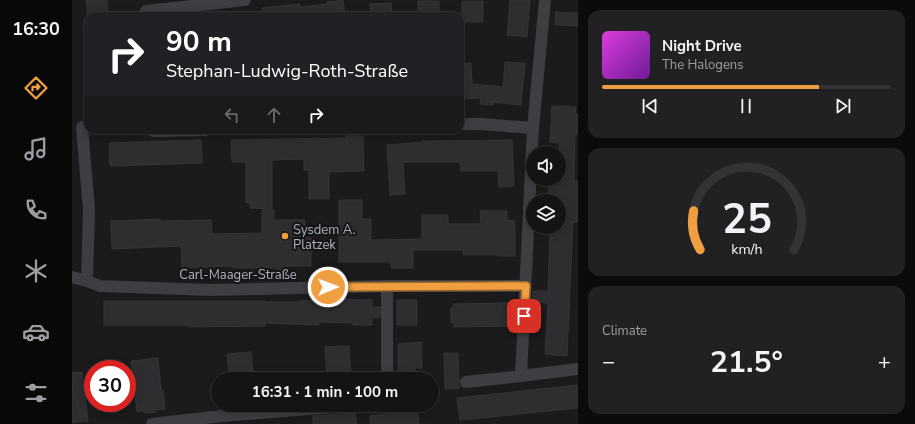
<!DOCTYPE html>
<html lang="en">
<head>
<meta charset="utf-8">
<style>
  body { margin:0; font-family:"Nunito Sans",sans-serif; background:#212123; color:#f1f3f6; height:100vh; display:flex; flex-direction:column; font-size:15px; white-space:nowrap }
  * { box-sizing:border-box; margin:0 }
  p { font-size:13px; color:#9d9ea1 }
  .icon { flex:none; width:22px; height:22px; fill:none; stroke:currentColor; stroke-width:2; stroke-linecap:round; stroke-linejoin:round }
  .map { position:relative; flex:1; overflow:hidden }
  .panel { display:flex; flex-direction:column; gap:10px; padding:10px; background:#0b0b0c; width:337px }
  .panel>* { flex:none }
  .guide { position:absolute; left:12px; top:12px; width:380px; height:122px; border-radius:12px; box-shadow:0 2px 10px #0003,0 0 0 1px #333335; background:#202124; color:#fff; overflow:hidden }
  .buttons { position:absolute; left:454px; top:146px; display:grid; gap:8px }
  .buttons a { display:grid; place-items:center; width:40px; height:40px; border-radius:50%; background:#141416; box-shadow:0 2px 10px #0003,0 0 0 1px #333335; font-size:20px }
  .speed { position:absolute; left:12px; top:360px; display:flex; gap:8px; font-size:20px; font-weight:700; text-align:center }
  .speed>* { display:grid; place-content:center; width:52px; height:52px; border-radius:50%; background:#141416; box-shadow:0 2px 10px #0003,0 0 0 1px #333335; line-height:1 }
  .speed .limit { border:6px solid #d22; background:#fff; color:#111 }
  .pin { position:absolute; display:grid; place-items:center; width:34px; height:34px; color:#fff; margin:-17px; border-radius:8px; box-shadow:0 2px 6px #0006 }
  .me { position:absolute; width:44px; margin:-22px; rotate:89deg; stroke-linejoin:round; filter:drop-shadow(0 0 3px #0008) }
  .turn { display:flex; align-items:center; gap:14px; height:84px; padding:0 16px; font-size:18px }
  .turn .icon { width:52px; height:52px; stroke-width:2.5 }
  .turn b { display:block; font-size:28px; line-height:34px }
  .lanes { display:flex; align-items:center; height:38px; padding:0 16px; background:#0003; justify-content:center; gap:20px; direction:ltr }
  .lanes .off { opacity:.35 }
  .big { font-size:30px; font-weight:700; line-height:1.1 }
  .panel .tile { flex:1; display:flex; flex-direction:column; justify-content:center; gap:6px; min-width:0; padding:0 14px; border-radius:12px; background:#212123 }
  .panel .dial { align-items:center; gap:0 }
  .dial svg { height:104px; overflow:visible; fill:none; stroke:#333335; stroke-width:7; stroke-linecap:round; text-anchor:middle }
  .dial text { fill:#f1f3f6; stroke:none }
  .song { display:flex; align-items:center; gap:12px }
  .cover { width:48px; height:48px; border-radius:6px; background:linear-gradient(135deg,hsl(300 70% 55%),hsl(280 70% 35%)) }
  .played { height:4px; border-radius:2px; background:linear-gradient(90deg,#f09f40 75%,#333335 75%) }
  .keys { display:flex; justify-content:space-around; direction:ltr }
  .heat { display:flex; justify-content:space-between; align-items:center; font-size:22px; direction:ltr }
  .trip { position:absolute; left:139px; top:372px; width:228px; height:40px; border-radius:20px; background:#141416; box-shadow:0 2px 10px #0003,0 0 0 1px #333335; font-weight:700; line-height:40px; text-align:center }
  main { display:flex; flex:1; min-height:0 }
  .tab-bar { display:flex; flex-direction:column; width:72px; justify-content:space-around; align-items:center; background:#080809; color:#9d9ea1 }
  .tab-bar .icon { width:28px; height:28px }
  .tab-bar .selected { color:#f09f40 }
  .tab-bar b { font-size:18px; color:#f1f3f6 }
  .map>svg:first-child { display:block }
</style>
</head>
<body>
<main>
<nav class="tab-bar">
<b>16:30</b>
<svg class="icon selected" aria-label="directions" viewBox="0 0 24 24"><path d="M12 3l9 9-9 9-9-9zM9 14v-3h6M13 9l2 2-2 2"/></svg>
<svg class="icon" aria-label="music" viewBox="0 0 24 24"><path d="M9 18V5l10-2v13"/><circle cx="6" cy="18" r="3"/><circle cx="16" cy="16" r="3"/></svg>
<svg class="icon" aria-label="phone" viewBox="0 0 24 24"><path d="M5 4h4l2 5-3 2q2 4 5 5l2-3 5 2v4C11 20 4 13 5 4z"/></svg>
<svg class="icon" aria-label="climate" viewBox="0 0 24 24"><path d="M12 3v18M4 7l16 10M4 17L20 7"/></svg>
<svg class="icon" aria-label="car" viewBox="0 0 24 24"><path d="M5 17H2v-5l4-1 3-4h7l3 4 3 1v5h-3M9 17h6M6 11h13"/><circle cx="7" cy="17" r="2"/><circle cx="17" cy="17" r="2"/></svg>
<svg class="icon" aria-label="filters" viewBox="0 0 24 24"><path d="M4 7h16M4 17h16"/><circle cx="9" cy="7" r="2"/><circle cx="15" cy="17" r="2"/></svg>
</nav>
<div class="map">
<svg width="506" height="424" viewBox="0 0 506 424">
  <rect width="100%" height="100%" fill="#1b1b1d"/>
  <path fill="#2e2e31" stroke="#353539" d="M14,0H35L36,16H16Z
    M271,0L273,16H190V8L228,4V7L255,4V2Z
    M438,0H458L455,37L435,35Z
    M346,1H367V16H346Z
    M390,1H411V22H390Z
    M319,3L320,16H299L298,4Z
    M484,12L506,13V26L483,25Z
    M433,62L453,63L449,105L421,102V105L408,104L409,98L388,99V63H399L400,84L431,87Z
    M480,106L504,107L503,114H506V135L503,134L502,181H506V222H501L495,356L473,354L476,303L460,302L461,291H476L478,227H487V198H476L477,179H487V143L478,142Z
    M274,136H291L292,171L257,172V199H237V170H232V159L200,160V209L178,208V202L174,203V162H160L159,140L274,138Z
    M129,140L130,163L38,166L37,143Z
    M440,140L442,186L427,187L426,171H389L388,162H331L333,194L318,195L315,145L350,142V141Z
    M267,200H290V219H299V240L350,239V215H376V224H409L408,211H435V220L443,221V256H428V255H391V250H341V268H319V262H267Z
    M190,210H202V220H233V238H239V266H216V274H205V268H161V266L110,268L109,246L40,249L39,221L88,219V221L139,220L140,234L190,233Z
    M251,299L300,300V307H308V317L300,318V325H281V323L247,322V325L193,323V326L117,327V325H32V301H193V302H227V301L251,300Z
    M325,300H345V325H325Z
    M436,303V308H439V326L382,327V323H379V308H381V304Z
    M349,342L350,368H343L344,379H326V344Z
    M277,346L279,379H255L253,347Z
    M179,352L181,371H177V379H160L159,372L157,373L155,354Z
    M372,353H386L387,388L373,389Z
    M86,358L89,390H91L93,409L83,410L84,412L72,413V411L65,412L59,361Z
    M10,372L16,421L0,423V373Z
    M506,385V408L388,420L385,398Z
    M346,411L347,424H298V416L326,412V413Z
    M283,413L285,424H241V416Z"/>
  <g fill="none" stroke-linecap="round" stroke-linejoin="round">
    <path stroke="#3c3e42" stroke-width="12" d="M473,0L461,128L449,376L506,369
      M74,11L173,0
      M388,124H408L461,128
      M10,127L17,210L15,281
      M79,130L82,131L133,130
      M0,277L15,281L28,286L138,290L315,286H453
      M315,286V379
      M394,382L449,376
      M80,424L150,416L286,405"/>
  </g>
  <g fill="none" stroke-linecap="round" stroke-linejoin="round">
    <g stroke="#9c672a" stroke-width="10">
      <path id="route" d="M256,287L454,286L452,316"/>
    </g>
    <use href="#route" stroke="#f09f40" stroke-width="7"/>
  </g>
  <circle fill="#f09f40" stroke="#161618" stroke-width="1.5" cx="213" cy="236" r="4"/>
  <g text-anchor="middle" stroke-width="4" stroke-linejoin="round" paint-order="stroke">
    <g font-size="13" fill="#aeb4bc" stroke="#161618" text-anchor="start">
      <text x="221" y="234">Sysdem A.<tspan x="221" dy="15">Platzek</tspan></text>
    </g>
    <g font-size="13" fill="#aeb4bc" stroke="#161618">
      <text x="166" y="279">Carl-Maager-Straße</text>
    </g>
  </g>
</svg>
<div class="buttons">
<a><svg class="icon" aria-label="sound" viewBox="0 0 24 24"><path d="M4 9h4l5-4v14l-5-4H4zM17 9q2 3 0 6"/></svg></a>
<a><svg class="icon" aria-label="layers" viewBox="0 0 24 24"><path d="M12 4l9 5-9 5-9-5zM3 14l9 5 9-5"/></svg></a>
</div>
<div class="speed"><div class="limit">30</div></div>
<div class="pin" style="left:452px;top:316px;background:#d93025"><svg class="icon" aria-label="arrive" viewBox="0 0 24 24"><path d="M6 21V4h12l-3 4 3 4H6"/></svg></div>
<svg class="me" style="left:256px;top:287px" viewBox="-20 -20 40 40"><circle r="17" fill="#f09f40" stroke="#fff" stroke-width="3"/><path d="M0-11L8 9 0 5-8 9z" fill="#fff"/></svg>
<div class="trip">16:31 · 1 min · 100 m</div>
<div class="guide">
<div class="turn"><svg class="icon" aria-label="right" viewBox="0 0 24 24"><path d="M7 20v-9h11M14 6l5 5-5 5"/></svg><div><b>90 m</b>Stephan-Ludwig-Roth-Straße</div></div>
<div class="lanes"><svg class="icon off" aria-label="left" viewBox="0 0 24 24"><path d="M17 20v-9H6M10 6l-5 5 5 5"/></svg><svg class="icon off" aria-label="ahead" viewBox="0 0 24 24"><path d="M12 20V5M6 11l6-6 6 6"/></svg><svg class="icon" aria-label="right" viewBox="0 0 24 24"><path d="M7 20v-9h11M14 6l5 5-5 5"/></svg></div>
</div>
</div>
<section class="panel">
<div class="tile">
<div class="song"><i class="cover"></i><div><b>Night Drive</b><p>The Halogens</p></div></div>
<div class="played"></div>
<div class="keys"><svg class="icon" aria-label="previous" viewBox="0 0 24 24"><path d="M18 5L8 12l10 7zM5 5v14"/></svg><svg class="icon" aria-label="pause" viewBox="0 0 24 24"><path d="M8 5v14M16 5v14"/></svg><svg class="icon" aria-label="next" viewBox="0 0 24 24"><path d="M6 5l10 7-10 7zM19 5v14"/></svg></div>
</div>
<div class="tile dial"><svg viewBox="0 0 100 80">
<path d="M14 69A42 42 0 1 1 86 69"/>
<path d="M14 69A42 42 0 0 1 9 39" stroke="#f09f40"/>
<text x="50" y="56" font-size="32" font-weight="700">25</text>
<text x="50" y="72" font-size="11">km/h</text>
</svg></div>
<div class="tile"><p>Climate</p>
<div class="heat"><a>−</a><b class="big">21.5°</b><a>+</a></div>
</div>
</section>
</main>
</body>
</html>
